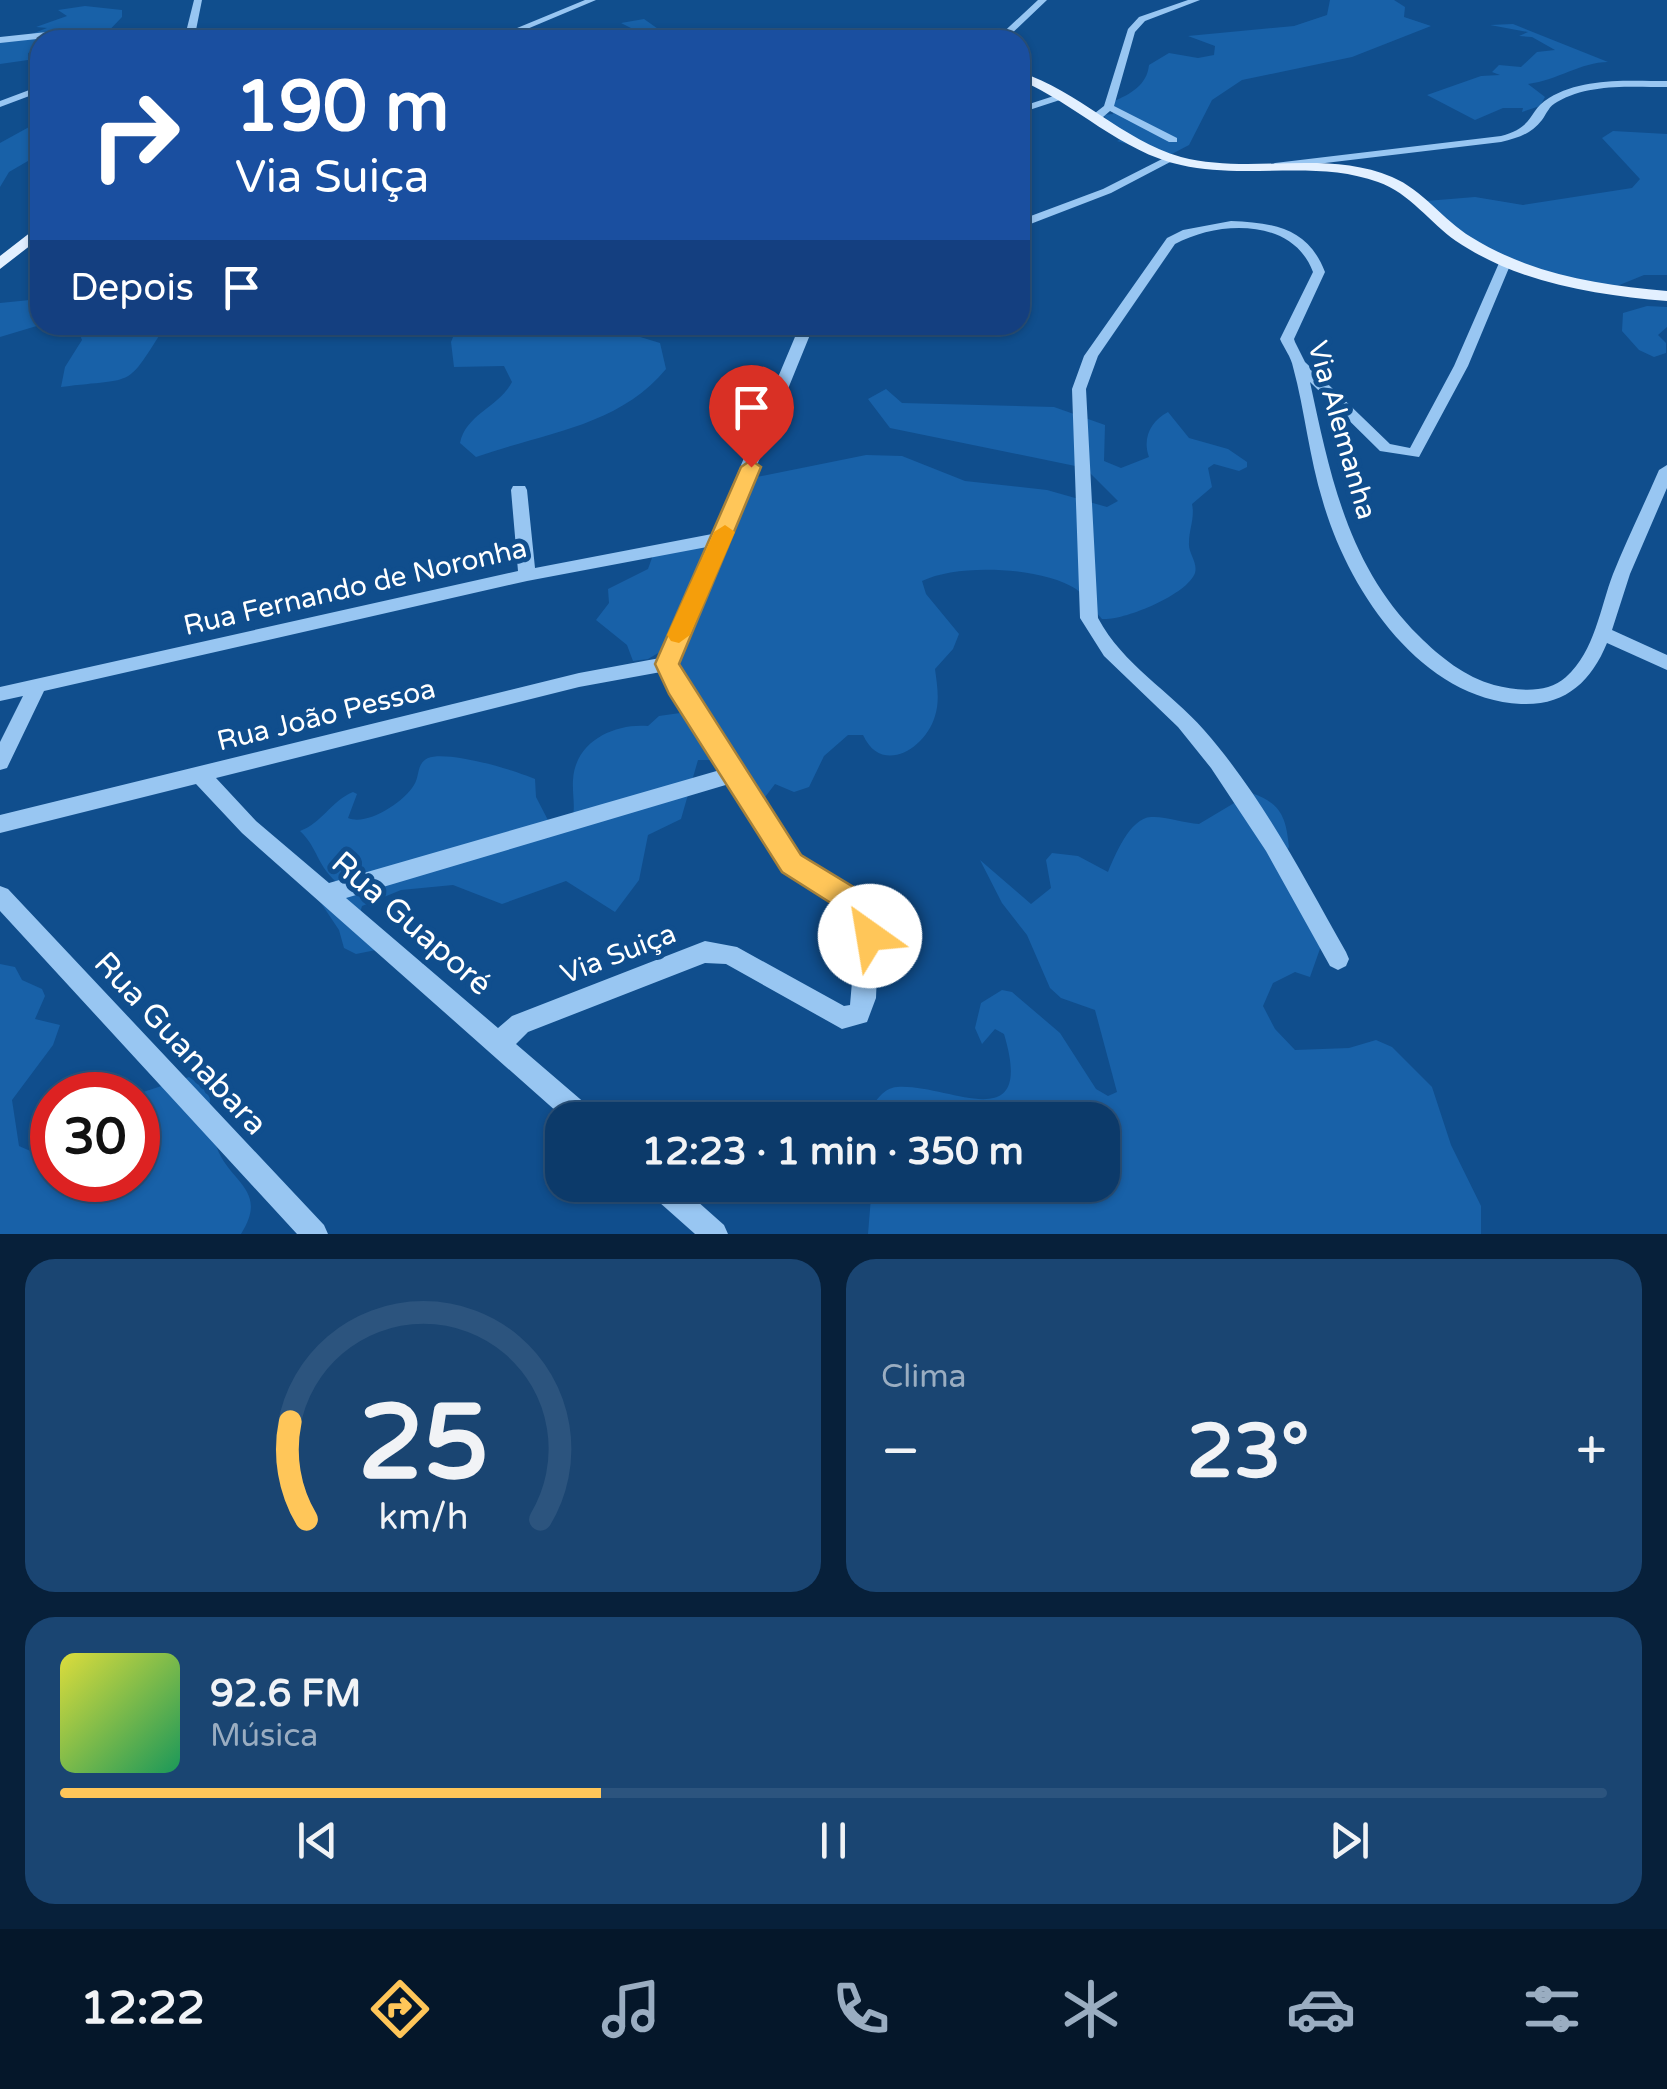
<!DOCTYPE html>
<html lang="pt">
<head>
<meta charset="utf-8">
<style>
  body { margin:0; font-family:"Varela Round",sans-serif; background:#1a4572; color:#f1f3f6; height:100vh; display:flex; flex-direction:column; font-size:38px; white-space:nowrap }
  * { box-sizing:border-box; margin:0 }
  p { font-size:32px; color:#9aadc1 }
  .icon { flex:none; width:55px; height:55px; fill:none; stroke:currentColor; stroke-width:2; stroke-linecap:round; stroke-linejoin:round }
  .map { position:relative; height:1234px; overflow:hidden }
  .sheet { display:flex; flex-direction:column; gap:25px; padding:25px; background:#07203a; flex:1 }
  .sheet>* { flex:none }
  .guide { position:absolute; left:30px; top:30px; width:1000px; height:305px; border-radius:30px; box-shadow:0 2px 8px #0004,0 0 0 2px #2c547e; background:#1a4fa0; color:#fff; overflow:hidden }
  .speed { position:absolute; left:30px; top:1072px; display:flex; gap:20px; font-size:50px; font-weight:700; text-align:center }
  .speed>* { display:grid; place-content:center; width:130px; height:130px; border-radius:50%; background:#0c3a6a; box-shadow:0 2px 8px #0004,0 0 0 2px #2c547e; line-height:1 }
  .speed .limit { border:15px solid #d22; background:#fff; color:#111 }
  .pin { position:absolute; display:grid; place-items:center; width:85px; height:85px; color:#fff; margin:-102px -42px; border-radius:50% 50% 50% 0; rotate:-45deg; box-shadow:0 0 10px #0007 }
  .pin .icon { rotate:45deg }
  .me { position:absolute; width:110px; margin:-55px; rotate:328deg; stroke-linejoin:round; filter:drop-shadow(0 0 8px #0008) }
  .turn { display:flex; align-items:center; gap:35px; height:210px; padding:0 40px; font-size:45px }
  .turn .icon { width:130px; height:130px; stroke-width:2.5 }
  .turn b { display:block; font-size:70px; line-height:85px }
  .then { display:flex; align-items:center; height:95px; padding:0 40px; background:#0003; gap:20px; font-size:38px }
  .big { font-size:75px; font-weight:800; line-height:1.1 }
  .sheet .widget { flex:1; display:flex; flex-direction:column; justify-content:center; gap:15px; min-width:0; padding:0 35px; border-radius:30px; background:#1a4572 }
  .sheet .dial { align-items:center; gap:0 }
  .dial svg { height:260px; overflow:visible; fill:none; stroke:#2c547e; stroke-width:7; stroke-linecap:round; text-anchor:middle }
  .dial text { fill:#f1f3f6; stroke:none }
  .song { display:flex; align-items:center; gap:30px }
  .cover { width:120px; height:120px; border-radius:15px; background:linear-gradient(135deg,hsl(60 70% 55%),hsl(150 70% 35%)) }
  .played { height:10px; border-radius:5px; background:linear-gradient(90deg,#ffc659 35%,#2c547e 35%) }
  .keys { display:flex; justify-content:space-around; direction:ltr }
  .heat { display:flex; justify-content:space-between; align-items:center; font-size:55px; direction:ltr }
  .sheet .tiles { flex:1; display:grid; gap:25px; grid-template-columns:1fr 1fr }
  .widget:last-child { grid-column:span 2 }
  .trip { position:absolute; left:545px; top:1102px; width:575px; height:100px; border-radius:30px; background:#0c3a6a; box-shadow:0 2px 8px #0004,0 0 0 2px #2c547e; font-weight:800; line-height:100px; text-align:center }
  .dock { display:flex; height:160px; justify-content:space-around; align-items:center; background:#05172a; color:#9aadc1 }
  .dock .icon { width:70px; height:70px }
  .dock .current { color:#ffc659 }
  .dock b { font-size:45px; color:#f1f3f6 }
  .map>svg:first-child { display:block }
</style>
</head>
<body>
<div class="map">
<svg width="1667" height="1234" viewBox="0 0 1667 1234">
  <rect width="100%" height="100%" fill="#104e8d"/>
  <path fill="#1861a8" d="M1330,0H1394L1405,7L1404,17L1431,26L1352,57L1242,80L1212,100L1189,145L1168,156L1117,141L1124,138L1103,115L1113,114L1112,102C1131,94 1147,85 1149,65L1169,53L1198,58L1214,55L1215,46L1188,36L1294,26L1327,15Z
    M85,6L122,10V17L100,40H40V51L28,53V60L0,64V37H24L47,28L36,27L67,16L58,10Z
    M644,19L661,31L711,28L695,37L709,40H639L631,35L633,29L621,23Z
    M1513,24L1608,62C1581,62 1558,80 1528,84L1545,97L1540,106L1522,112L1523,108H1503L1475,120L1427,95L1481,76L1500,75L1492,72L1499,65L1521,67L1537,52L1555,50L1532,37L1519,36L1528,32L1490,25Z
    M40,121V154L9,172L0,187V143Z
    M1613,131L1667,134V275H1644L1617,286L1587,283L1482,252L1426,201L1475,197L1523,205L1632,188L1640,179L1602,138Z
    M40,299V325L0,337V303Z
    M1647,306L1667,307V327L1658,335L1666,343V353L1654,357L1639,350L1622,331L1623,313Z
    M76,325H166C124,390 139,377 61,387L65,367L82,340Z
    M458,325H601L660,343L666,369C618,427 543,433 476,457L460,443C466,414 499,407 512,382L504,366L454,367L451,342Z
    M886,389L902,403L1054,407L1105,425L1104,461L1121,468L1149,457C1142,438 1151,421 1168,412L1189,438L1228,449L1247,462V467L1239,471L1214,464L1208,468L1212,487L1192,504C1195,518 1189,529 1189,543C1188,553 1198,562 1195,573C1187,595 1123,621 1102,619C1094,610 1086,596 1076,589C1041,567 958,563 922,581L926,594L959,634L953,649L935,669C937,685 940,700 935,716C925,750 881,775 863,735H848L824,756L809,787L794,792L775,784L756,809L714,760H698L681,819L648,835L639,880L615,912L566,881L502,904L453,885L401,890L362,906L360,913L376,950L356,954L344,948L339,930L319,900L340,885C316,866 319,849 300,831C322,823 331,801 353,792L357,794L348,818C367,826 403,803 414,785C420,776 416,764 428,758C447,750 515,770 535,779L536,797L550,824L570,826C577,809 572,798 573,780C575,741 615,723 648,726L659,716L680,713L671,696L672,645L648,659L633,661L627,645L596,620L609,603L608,589L648,569L653,555L711,539L757,477L866,455L902,456L965,481L1047,490L1107,507L1118,501L1085,468L890,428L868,399Z
    M1251,793C1281,803 1286,817 1289,847L1278,864L1327,929L1310,977L1295,972L1273,983L1263,1006L1275,1029L1295,1050L1349,1048L1376,1040L1392,1047L1432,1087L1451,1145L1481,1206V1234H868L872,1185H1102V1120H870L869,1111C876,1101 883,1088 897,1087C948,1083 1036,1141 1004,1034L995,1029L982,1044L975,1028L981,1003L1002,990L1012,992L1060,1033L1096,1089L1108,1096L1117,1092L1095,1010L1061,998L1050,988L1027,935L1002,903L980,860L1031,904L1051,888L1046,860L1052,853L1078,856L1108,872C1115,855 1130,818 1151,817C1165,816 1184,823 1199,824Z
    M0,964L15,967L22,980L42,989L45,996L35,1019L60,1025L53,1045L12,1100L19,1146L35,1153L52,1147V1180H138L134,1095L189,1077L209,1091C211,1109 211,1132 217,1148C230,1183 269,1190 241,1234H0Z"/>
  <g fill="none" stroke-linecap="round" stroke-linejoin="round">
    <path fill="#98c6f2" fill-rule="evenodd" d="M194,0H202L194,40H184Z
      M585,0H596L501,40H488Z
      M1038,0H1047L1005,40H995Z
      M1188,0H1200L1145,21L1135,32L1114,106L1177,138V142H1169L1110,111L1103,117H1095V113L1104,106L1128,29L1139,17Z
      M75,29L95,40H83L74,35L0,43V37Z
      M1667,81V87C1632,87 1589,83 1557,102C1549,106 1547,113 1542,120C1531,134 1518,138 1501,142L1275,169L1270,166L1275,163L1501,136C1536,127 1528,110 1549,98C1583,77 1629,81 1667,81Z
      M40,86V92L0,107V101Z
      M1063,93L1068,96L1066,98L1020,113V107Z
      M1170,155L1175,158L1174,160L1111,193L1020,228V220L1103,189Z
      M1231,221C1275,223 1308,228 1325,272L1294,339L1295,342L1305,362L1390,444L1410,448L1454,366L1499,263L1505,259L1511,263L1468,366L1419,457L1380,451L1310,382C1330,475 1348,566 1419,636C1440,657 1465,677 1494,685C1518,691 1547,694 1566,677C1595,651 1600,608 1613,574C1627,539 1644,505 1659,470L1667,465V488L1630,574L1612,630L1667,655V670L1607,643C1591,682 1565,706 1521,704C1420,699 1348,589 1323,502C1309,457 1305,411 1293,367C1291,357 1284,348 1280,339L1313,272C1293,218 1219,220 1175,244L1098,356L1086,389L1098,618C1123,665 1170,691 1204,730C1262,796 1303,876 1346,952L1349,959L1346,966L1338,970L1330,966L1266,851L1211,768L1178,727L1104,656L1080,618L1072,389L1084,356L1167,238L1183,230Z
      M800,325H814L729,534L731,538L725,543L676,664L686,685L799,857L854,889L879,921L876,998L867,1022L842,1029L726,964L705,963L528,1032L516,1044L594,1111L597,1120H566L242,833L196,784L0,833V815L579,673L660,658L707,547L527,581L44,691L7,768L0,770V742L23,696L0,701V687L518,571L511,490L513,486H525L527,490L535,568L712,534ZM661,672L671,693L720,770L329,883L256,821L216,778L579,687ZM729,784L785,871L838,903L857,924L850,1005L844,1006L737,947L705,941L512,1016L498,1028L346,898Z
      M0,886L8,889L324,1225L328,1234H297L0,911Z
      M646,1185H679L724,1225L728,1234H695L650,1194Z"/>
    <path fill="#e3f0ff" fill-rule="evenodd" d="M773,37L779,40H763L765,38Z
      M1020,72C1079,91 1122,140 1181,157C1250,175 1326,149 1392,177C1423,190 1443,220 1471,237C1530,274 1599,285 1667,291V301C1595,295 1518,283 1456,241C1430,223 1410,193 1378,182C1316,159 1245,180 1181,165C1121,152 1076,104 1020,80Z
      M40,225V238L0,269V256Z"/>
  </g>
  <path fill="#ffc659" stroke="#a6813a" stroke-width="2.5" d="M751,460L761,467L679,664L801,855L865,894L878,911L885,936L880,945L870,949L860,945L845,912L782,872L669,694L655,664L741,467Z"/>
  <path fill="#f59e0b" d="M725,525L735,532L690,635L679,643L671,641L667,635L714,532Z"/>
  <g text-anchor="middle" stroke-width="10" stroke-linejoin="round" paint-order="stroke">
    <g font-size="28" fill="#fff" stroke="#104e8d">
      <text transform="translate(1343 430) rotate(74)" y="10">Via Alemanha</text>
      <text transform="translate(355 586) rotate(-13)" y="10">Rua Fernando de Noronha</text>
      <text transform="translate(326 714) rotate(-14)" y="10">Rua João Pessoa</text>
      <text transform="translate(618 953) rotate(-21)" y="10">Via Suiça</text>
    </g>
    <g font-size="32" fill="#fff" stroke="#104e8d">
      <text transform="translate(412 923) rotate(41)" y="11">Rua Guaporé</text>
      <text transform="translate(181 1043) rotate(47)" y="11">Rua Guanabara</text>
    </g>
  </g>
</svg>
<div class="speed"><div class="limit">30</div></div>
<div class="pin" style="left:751px;top:467px;background:#d93025"><svg class="icon" aria-label="arrive" viewBox="0 0 24 24"><path d="M6 21V4h12l-3 4 3 4H6"/></svg></div>
<svg class="me" style="left:870px;top:936px" viewBox="-20 -20 40 40"><circle r="19" fill="#fff"/><path d="M0-13L10 11 0 6-10 11z" fill="#ffc659"/></svg>
<div class="trip">12:23 · 1 min · 350 m</div>
<div class="guide">
<div class="turn"><svg class="icon" aria-label="right" viewBox="0 0 24 24"><path d="M7 20v-9h11M14 6l5 5-5 5"/></svg><div><b>190 m</b>Via Suiça</div></div>
<div class="then">Depois<svg class="icon" aria-label="arrive" viewBox="0 0 24 24"><path d="M6 21V4h12l-3 4 3 4H6"/></svg></div>
</div>
</div>
<section class="sheet">
<div class="tiles">
<div class="widget dial"><svg viewBox="0 0 100 80">
<path d="M14 69A42 42 0 1 1 86 69"/>
<path d="M14 69A42 42 0 0 1 9 39" stroke="#ffc659"/>
<text x="50" y="56" font-size="32" font-weight="700">25</text>
<text x="50" y="72" font-size="11">km/h</text>
</svg></div>
<div class="widget"><p>Clima</p>
<div class="heat"><a>−</a><b class="big">23°</b><a>+</a></div>
</div>
<div class="widget">
<div class="song"><i class="cover"></i><div><b>92.6 FM</b><p>Música</p></div></div>
<div class="played"></div>
<div class="keys"><svg class="icon" aria-label="previous" viewBox="0 0 24 24"><path d="M18 5L8 12l10 7zM5 5v14"/></svg><svg class="icon" aria-label="pause" viewBox="0 0 24 24"><path d="M8 5v14M16 5v14"/></svg><svg class="icon" aria-label="next" viewBox="0 0 24 24"><path d="M6 5l10 7-10 7zM19 5v14"/></svg></div>
</div>
</div>
</section>
<nav class="dock">
<b>12:22</b>
<svg class="icon current" aria-label="directions" viewBox="0 0 24 24"><path d="M12 3l9 9-9 9-9-9zM9 14v-3h6M13 9l2 2-2 2"/></svg>
<svg class="icon" aria-label="music" viewBox="0 0 24 24"><path d="M9 18V5l10-2v13"/><circle cx="6" cy="18" r="3"/><circle cx="16" cy="16" r="3"/></svg>
<svg class="icon" aria-label="phone" viewBox="0 0 24 24"><path d="M5 4h4l2 5-3 2q2 4 5 5l2-3 5 2v4C11 20 4 13 5 4z"/></svg>
<svg class="icon" aria-label="climate" viewBox="0 0 24 24"><path d="M12 3v18M4 7l16 10M4 17L20 7"/></svg>
<svg class="icon" aria-label="car" viewBox="0 0 24 24"><path d="M5 17H2v-5l4-1 3-4h7l3 4 3 1v5h-3M9 17h6M6 11h13"/><circle cx="7" cy="17" r="2"/><circle cx="17" cy="17" r="2"/></svg>
<svg class="icon" aria-label="filters" viewBox="0 0 24 24"><path d="M4 7h16M4 17h16"/><circle cx="9" cy="7" r="2"/><circle cx="15" cy="17" r="2"/></svg>
</nav>
</body>
</html>
